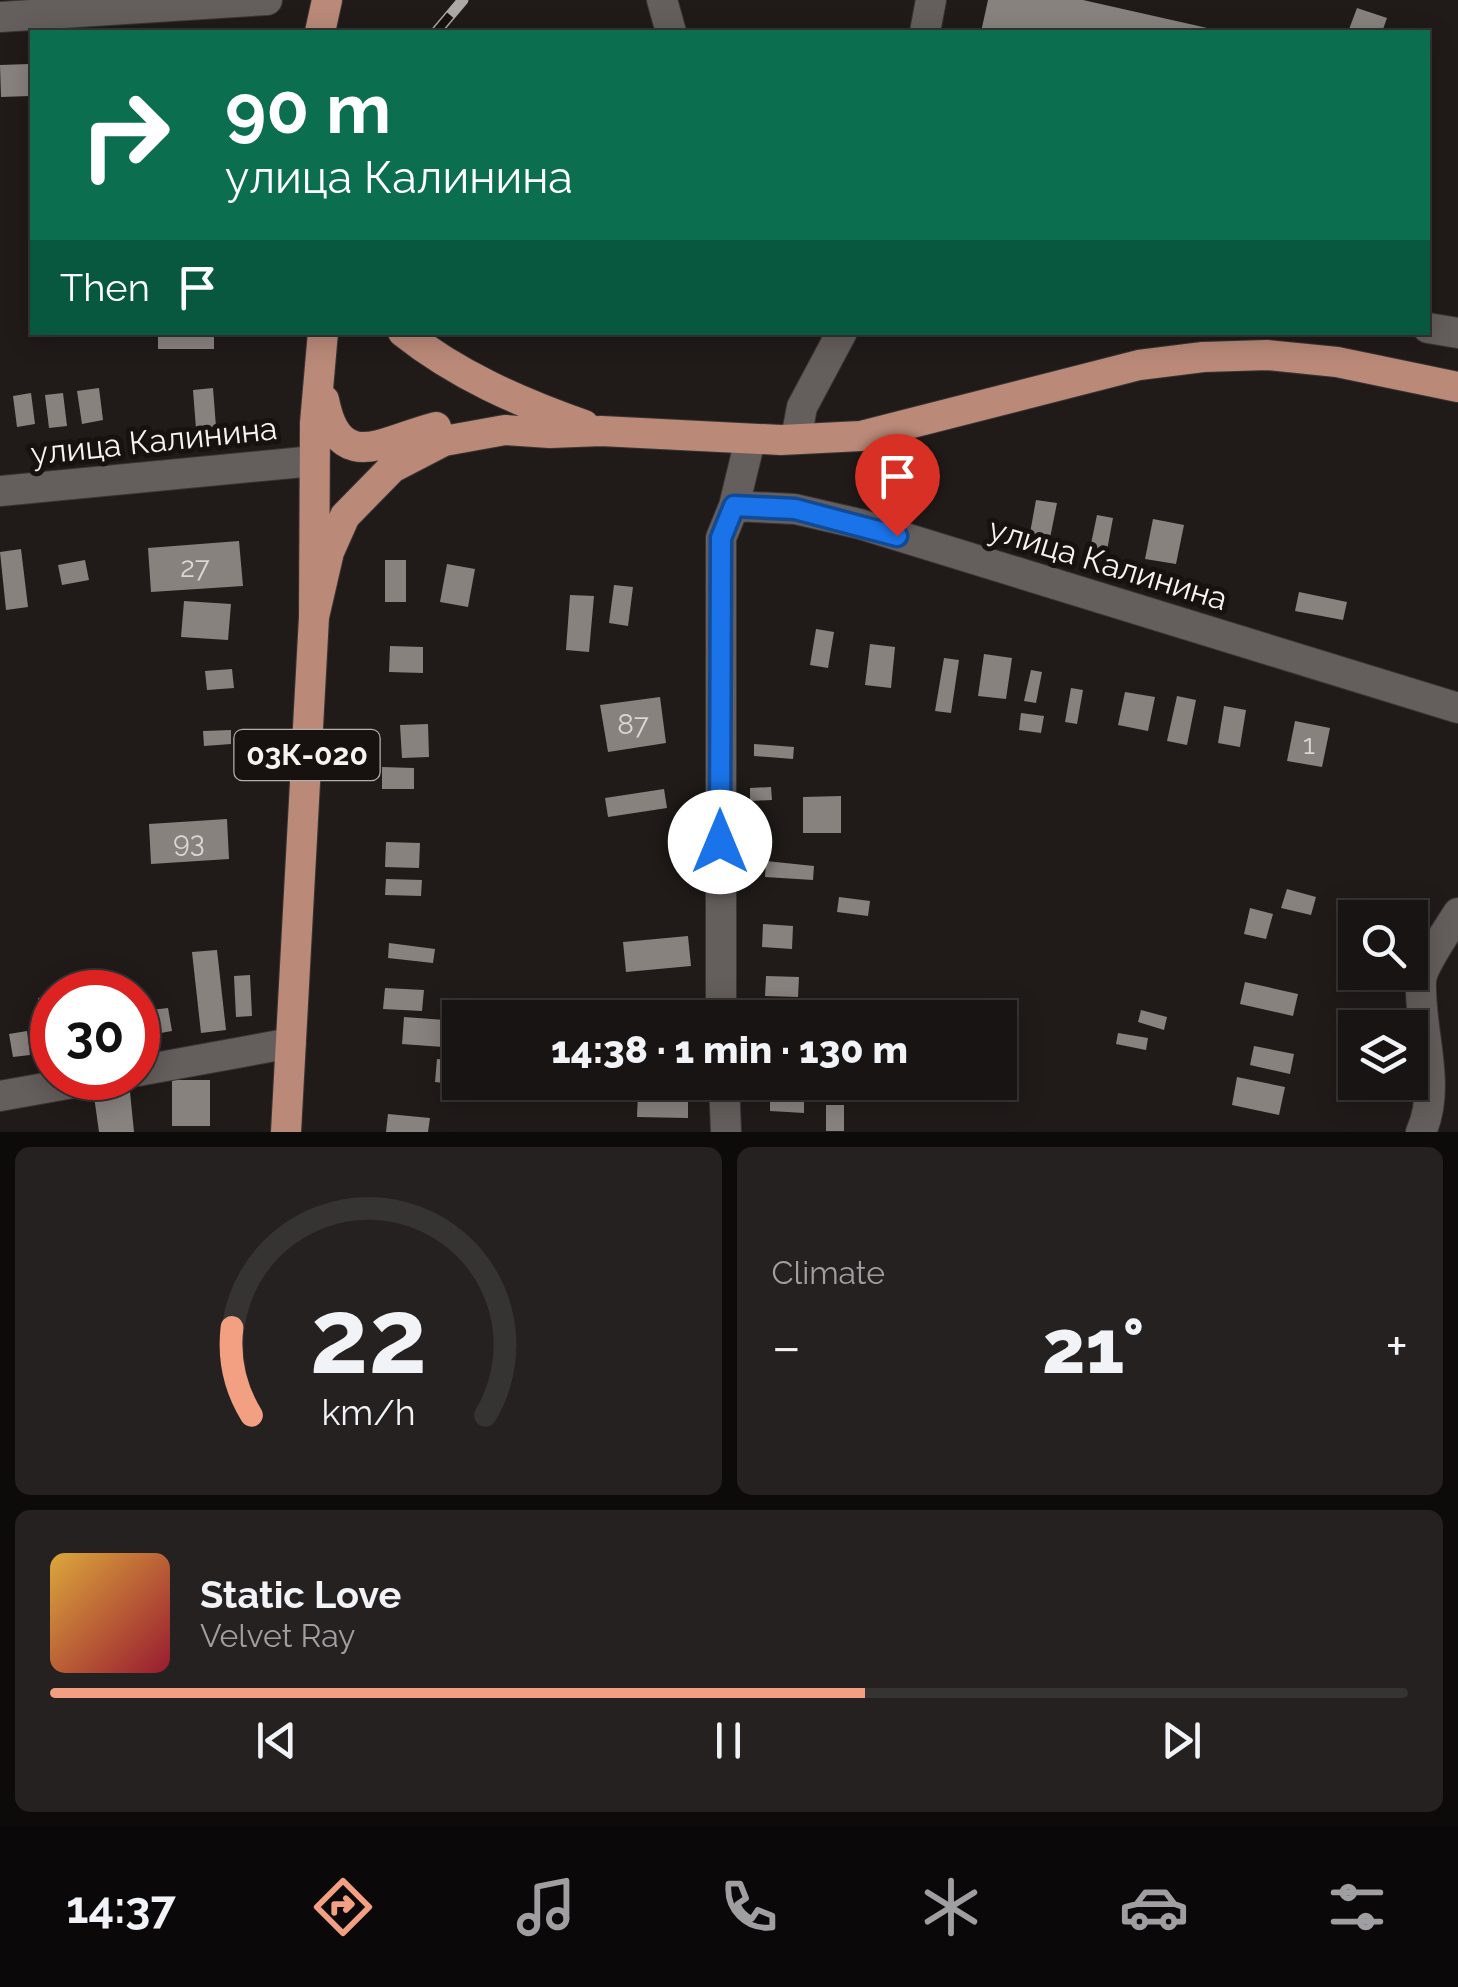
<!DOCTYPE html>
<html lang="en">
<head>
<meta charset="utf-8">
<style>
  body { margin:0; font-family:Raleway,sans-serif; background:#252121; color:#f1f3f6; height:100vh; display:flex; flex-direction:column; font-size:38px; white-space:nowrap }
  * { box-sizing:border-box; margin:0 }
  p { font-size:32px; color:#9f9ea0 }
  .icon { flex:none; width:55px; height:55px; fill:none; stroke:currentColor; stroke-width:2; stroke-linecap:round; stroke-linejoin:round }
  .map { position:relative; height:1132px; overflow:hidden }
  .details { display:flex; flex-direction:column; gap:15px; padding:15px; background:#0d0b0a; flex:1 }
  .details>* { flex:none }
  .top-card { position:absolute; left:30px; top:30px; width:1400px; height:305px; border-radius:0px; box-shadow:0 5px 25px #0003,0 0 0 2px #363333; background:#0b6e4f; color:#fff; overflow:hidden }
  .tools { position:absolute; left:1338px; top:900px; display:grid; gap:20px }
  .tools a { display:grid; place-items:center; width:90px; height:90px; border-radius:0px; background:#181413; box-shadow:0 5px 25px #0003,0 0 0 2px #363333; font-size:50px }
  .speed { position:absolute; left:30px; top:970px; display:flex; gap:20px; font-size:50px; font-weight:700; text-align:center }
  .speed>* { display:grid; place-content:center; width:130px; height:130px; border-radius:50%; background:#181413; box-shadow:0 5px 25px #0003,0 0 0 2px #363333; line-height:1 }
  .speed .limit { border:15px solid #d22; background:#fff; color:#111 }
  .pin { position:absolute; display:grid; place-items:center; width:85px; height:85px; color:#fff; margin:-102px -42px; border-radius:50% 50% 50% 0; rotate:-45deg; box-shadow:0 0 10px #0007 }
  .pin .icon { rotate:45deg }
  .me { position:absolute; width:110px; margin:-55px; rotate:0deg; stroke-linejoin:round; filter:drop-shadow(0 0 8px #0008) }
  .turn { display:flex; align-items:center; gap:35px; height:210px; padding:0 30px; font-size:45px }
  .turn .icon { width:130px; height:130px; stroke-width:2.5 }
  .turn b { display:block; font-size:70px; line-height:85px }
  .then { display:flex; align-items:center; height:95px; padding:0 30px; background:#0003; gap:20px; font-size:38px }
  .big { font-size:75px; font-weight:800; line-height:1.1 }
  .details .widget { flex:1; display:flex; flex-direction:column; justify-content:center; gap:15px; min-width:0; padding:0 35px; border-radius:15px; background:#252121 }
  .details .dial { align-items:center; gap:0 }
  .dial svg { height:260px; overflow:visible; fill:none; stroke:#363333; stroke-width:7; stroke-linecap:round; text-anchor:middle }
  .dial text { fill:#f1f3f6; stroke:none }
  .song { display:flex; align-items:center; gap:30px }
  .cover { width:120px; height:120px; border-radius:15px; background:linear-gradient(135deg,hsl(40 70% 55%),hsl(350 70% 35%)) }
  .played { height:10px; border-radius:5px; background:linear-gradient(90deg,#f39f82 60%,#363333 60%) }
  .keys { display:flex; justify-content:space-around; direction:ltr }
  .heat { display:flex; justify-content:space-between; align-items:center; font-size:55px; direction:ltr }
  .details .tiles { flex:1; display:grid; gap:15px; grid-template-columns:1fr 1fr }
  .widget:last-child { grid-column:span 2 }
  .trip { position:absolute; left:442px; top:1000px; width:575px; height:100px; border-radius:0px; background:#181413; box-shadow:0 5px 25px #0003,0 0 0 2px #363333; font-weight:800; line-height:100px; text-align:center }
  .dock { display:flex; height:160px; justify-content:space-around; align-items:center; background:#0a0808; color:#9f9ea0 }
  .dock .icon { width:70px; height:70px }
  .dock .current { color:#f39f82 }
  .dock b { font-size:45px; color:#f1f3f6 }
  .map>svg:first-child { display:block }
</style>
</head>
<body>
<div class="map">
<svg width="1458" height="1132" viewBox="0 0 1458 1132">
  <rect width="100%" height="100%" fill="#201b19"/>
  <path fill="#88827f" d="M988,0H1083L1225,32H981Z
    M1357,8L1387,18L1382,32H1348Z
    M29,64L30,96L1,97L0,65Z
    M158,332H214V349H158Z
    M99,388L103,420L82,424L77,391Z
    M213,388L216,427L196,429L193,390Z
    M31,393L35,424L17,427L13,396Z
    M63,393L67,426L49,428L45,395Z
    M1036,500L1057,503L1048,548L1028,544Z
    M1097,515L1113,518L1105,561L1088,558Z
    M1153,519L1184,525L1176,564L1145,559Z
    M239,541L243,586L151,592L148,548Z
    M21,549L28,607L6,610L0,552Z
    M85,560L89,580L62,585L58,565Z
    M385,560H406V602H385Z
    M447,564L475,569L468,607L440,602Z
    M614,585L633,587L628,626L609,623Z
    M1299,592L1347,602L1343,620L1295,611Z
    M570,595L594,596L589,652L566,650Z
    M184,601L231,604L228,640L181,637Z
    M816,629L834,632L828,668L810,665Z
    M870,644L895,647L891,688L865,685Z
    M390,646L423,647V673L389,672Z
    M984,654L1012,658L1006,699L978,696Z
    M944,658L959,660L951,713L935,711Z
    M232,669L234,688L207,690L205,671Z
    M1031,670L1042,672L1036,703L1024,701Z
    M1071,688L1083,690L1077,724L1065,722Z
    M1125,692L1155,697L1148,731L1118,725Z
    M1177,696L1196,700L1187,745L1167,741Z
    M660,697L666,743L608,752L600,705Z
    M1224,706L1246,710L1240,747L1218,743Z
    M1021,713L1044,716L1041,733L1019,730Z
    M1295,721L1330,728L1322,767L1287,761Z
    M428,724L429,757L402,758L400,725Z
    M231,730V744L204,746L203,731Z
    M754,744L794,747L793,759L754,756Z
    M382,767L414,768V789H382Z
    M771,787L772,800L750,801V788Z
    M664,789L667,808L608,817L605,798Z
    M841,796V833H803V797Z
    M227,819L229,859L151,864L149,824Z
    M386,842L420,843L419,868L385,867Z
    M766,861L814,866L813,880L765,877Z
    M386,879L422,880L421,896L385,895Z
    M1287,889L1316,897L1311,915L1281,908Z
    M839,897L870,901L868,916L837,912Z
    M1250,908L1273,914L1266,939L1244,934Z
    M763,924L793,926L792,949L762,947Z
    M688,936L691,966L626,972L623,942Z
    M389,943L435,949L433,963L388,958Z
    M217,950L226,1030L201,1033L192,952Z
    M250,975L252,1016L236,1017L234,976Z
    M766,976L799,977L798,997L765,996Z
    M1245,982L1298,994L1293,1016L1240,1004Z
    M385,988L424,990L422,1011L383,1009Z
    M52,995V1035L44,1036L38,998Z
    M138,998H146L148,1040L138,1041Z
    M168,1008L172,1031L155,1034L151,1010Z
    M1141,1010L1167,1017L1164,1030L1138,1022Z
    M404,1017L445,1020L443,1047L402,1044Z
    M27,1031L30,1055L13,1057L9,1034Z
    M1118,1033L1148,1038L1146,1050L1116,1044Z
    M1254,1046L1294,1054L1290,1074L1250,1065Z
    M437,1059L460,1061V1085L435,1082Z
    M1237,1077L1285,1087L1279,1115L1232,1105Z
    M172,1080H210V1126H172Z
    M130,1092L134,1132H99L94,1096Z
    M638,1092L688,1093V1118L637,1117Z
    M770,1094L804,1095V1113L770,1111Z
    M826,1105H844V1131H826Z
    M388,1114L430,1118L428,1132H386Z"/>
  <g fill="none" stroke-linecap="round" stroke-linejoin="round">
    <g stroke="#393534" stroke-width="32">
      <path id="minor" d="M662,0L671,32
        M0,17L267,0
        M925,32L931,0
        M1428,328L1458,333
        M796,439L802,407L842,332
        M0,491L314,461
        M734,506L795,509L860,524L1458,708
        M721,1018V538L734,506L750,440
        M138,1071L291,1043
        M724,1082L726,1132
        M0,1096L101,1078
        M1421,1132C1442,1086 1419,1030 1421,982C1421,967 1449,928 1458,913"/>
    </g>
    <g stroke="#393534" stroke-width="32">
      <path id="major" d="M320,32L327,0
        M403,332C457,375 519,402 584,425
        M324,400C339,476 384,440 436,427
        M314,617L329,552L345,516L392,468L444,441L505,430L550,433L601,431L781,440L861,436L1139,365L1203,357L1267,355L1337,362L1458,387
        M286,1132L314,617L315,423L323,332"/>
    </g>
    <use href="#minor" stroke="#645e5c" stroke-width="30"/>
    <use href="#major" stroke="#ba8978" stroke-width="30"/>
    <g stroke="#ada9a7" stroke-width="11">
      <path id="rail" d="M436,32L463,0"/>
    </g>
    <use href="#rail" stroke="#171210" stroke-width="8" stroke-dasharray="22" stroke-linecap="butt"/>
  </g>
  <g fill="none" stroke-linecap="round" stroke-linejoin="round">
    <g stroke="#114b97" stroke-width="25">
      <path id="route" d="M720,842L721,538L734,506L795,509L897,536"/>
    </g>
    <use href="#route" stroke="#1a73e8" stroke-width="18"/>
  </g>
  <g text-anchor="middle" stroke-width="10" stroke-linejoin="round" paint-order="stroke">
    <g font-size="28" fill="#dad7d4">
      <text x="195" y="577">27</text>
      <text x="633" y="734">87</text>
      <text x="1309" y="754">1</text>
      <text x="189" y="852">93</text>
    </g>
    <rect fill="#171210" stroke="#b3b0ae" stroke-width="2.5" x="234.5" y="730" width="145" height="50" rx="8"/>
    <g font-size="30" font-weight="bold" fill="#f6f3f1">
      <text x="307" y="765">03К-020</text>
    </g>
    <g font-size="32" fill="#f6f3f1" stroke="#171210">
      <text transform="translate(154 441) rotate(-6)" y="11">улица Калинина</text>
      <text transform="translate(1108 564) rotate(17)" y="11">улица Калинина</text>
    </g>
  </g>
</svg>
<div class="tools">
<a><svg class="icon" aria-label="search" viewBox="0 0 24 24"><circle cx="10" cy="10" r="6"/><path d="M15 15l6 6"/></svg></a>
<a><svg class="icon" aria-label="layers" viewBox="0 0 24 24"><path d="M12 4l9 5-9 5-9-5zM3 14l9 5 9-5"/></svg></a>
</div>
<div class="speed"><div class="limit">30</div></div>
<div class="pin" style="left:897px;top:536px;background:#d93025"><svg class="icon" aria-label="arrive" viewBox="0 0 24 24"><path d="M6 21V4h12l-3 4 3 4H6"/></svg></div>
<svg class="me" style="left:720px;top:842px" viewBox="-20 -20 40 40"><circle r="19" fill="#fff"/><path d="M0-13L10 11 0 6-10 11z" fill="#1a73e8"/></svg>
<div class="trip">14:38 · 1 min · 130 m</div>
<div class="top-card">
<div class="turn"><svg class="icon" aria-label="right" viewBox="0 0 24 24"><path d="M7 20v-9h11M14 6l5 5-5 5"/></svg><div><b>90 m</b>улица Калинина</div></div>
<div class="then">Then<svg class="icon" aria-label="arrive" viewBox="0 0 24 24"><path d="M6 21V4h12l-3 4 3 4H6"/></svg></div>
</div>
</div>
<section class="details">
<div class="tiles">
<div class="widget dial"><svg viewBox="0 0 100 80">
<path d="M14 69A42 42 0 1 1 86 69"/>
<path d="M14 69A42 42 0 0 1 8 42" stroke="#f39f82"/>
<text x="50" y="56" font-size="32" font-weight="700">22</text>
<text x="50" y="72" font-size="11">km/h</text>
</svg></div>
<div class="widget"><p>Climate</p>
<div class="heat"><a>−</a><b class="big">21°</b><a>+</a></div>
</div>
<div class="widget">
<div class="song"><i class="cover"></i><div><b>Static Love</b><p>Velvet Ray</p></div></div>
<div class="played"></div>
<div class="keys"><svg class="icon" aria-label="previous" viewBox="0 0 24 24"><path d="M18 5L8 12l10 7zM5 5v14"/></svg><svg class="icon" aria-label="pause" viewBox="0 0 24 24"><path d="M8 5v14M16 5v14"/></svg><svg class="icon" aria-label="next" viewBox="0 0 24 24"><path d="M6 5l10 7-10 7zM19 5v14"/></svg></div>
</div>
</div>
</section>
<nav class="dock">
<b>14:37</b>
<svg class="icon current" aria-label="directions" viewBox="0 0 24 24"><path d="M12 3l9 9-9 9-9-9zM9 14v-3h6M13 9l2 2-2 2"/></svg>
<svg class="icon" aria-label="music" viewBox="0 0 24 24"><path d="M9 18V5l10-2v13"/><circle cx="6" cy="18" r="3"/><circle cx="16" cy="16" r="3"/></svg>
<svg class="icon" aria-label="phone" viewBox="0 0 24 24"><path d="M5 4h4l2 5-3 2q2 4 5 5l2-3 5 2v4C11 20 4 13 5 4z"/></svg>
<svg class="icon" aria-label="climate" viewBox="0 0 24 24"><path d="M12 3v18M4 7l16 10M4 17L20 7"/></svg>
<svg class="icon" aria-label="car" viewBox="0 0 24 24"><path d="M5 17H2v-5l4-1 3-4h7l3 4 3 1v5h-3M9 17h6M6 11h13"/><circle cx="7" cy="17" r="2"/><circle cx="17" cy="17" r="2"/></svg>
<svg class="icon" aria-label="filters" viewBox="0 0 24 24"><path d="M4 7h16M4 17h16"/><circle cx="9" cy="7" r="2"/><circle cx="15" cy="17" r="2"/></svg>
</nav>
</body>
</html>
